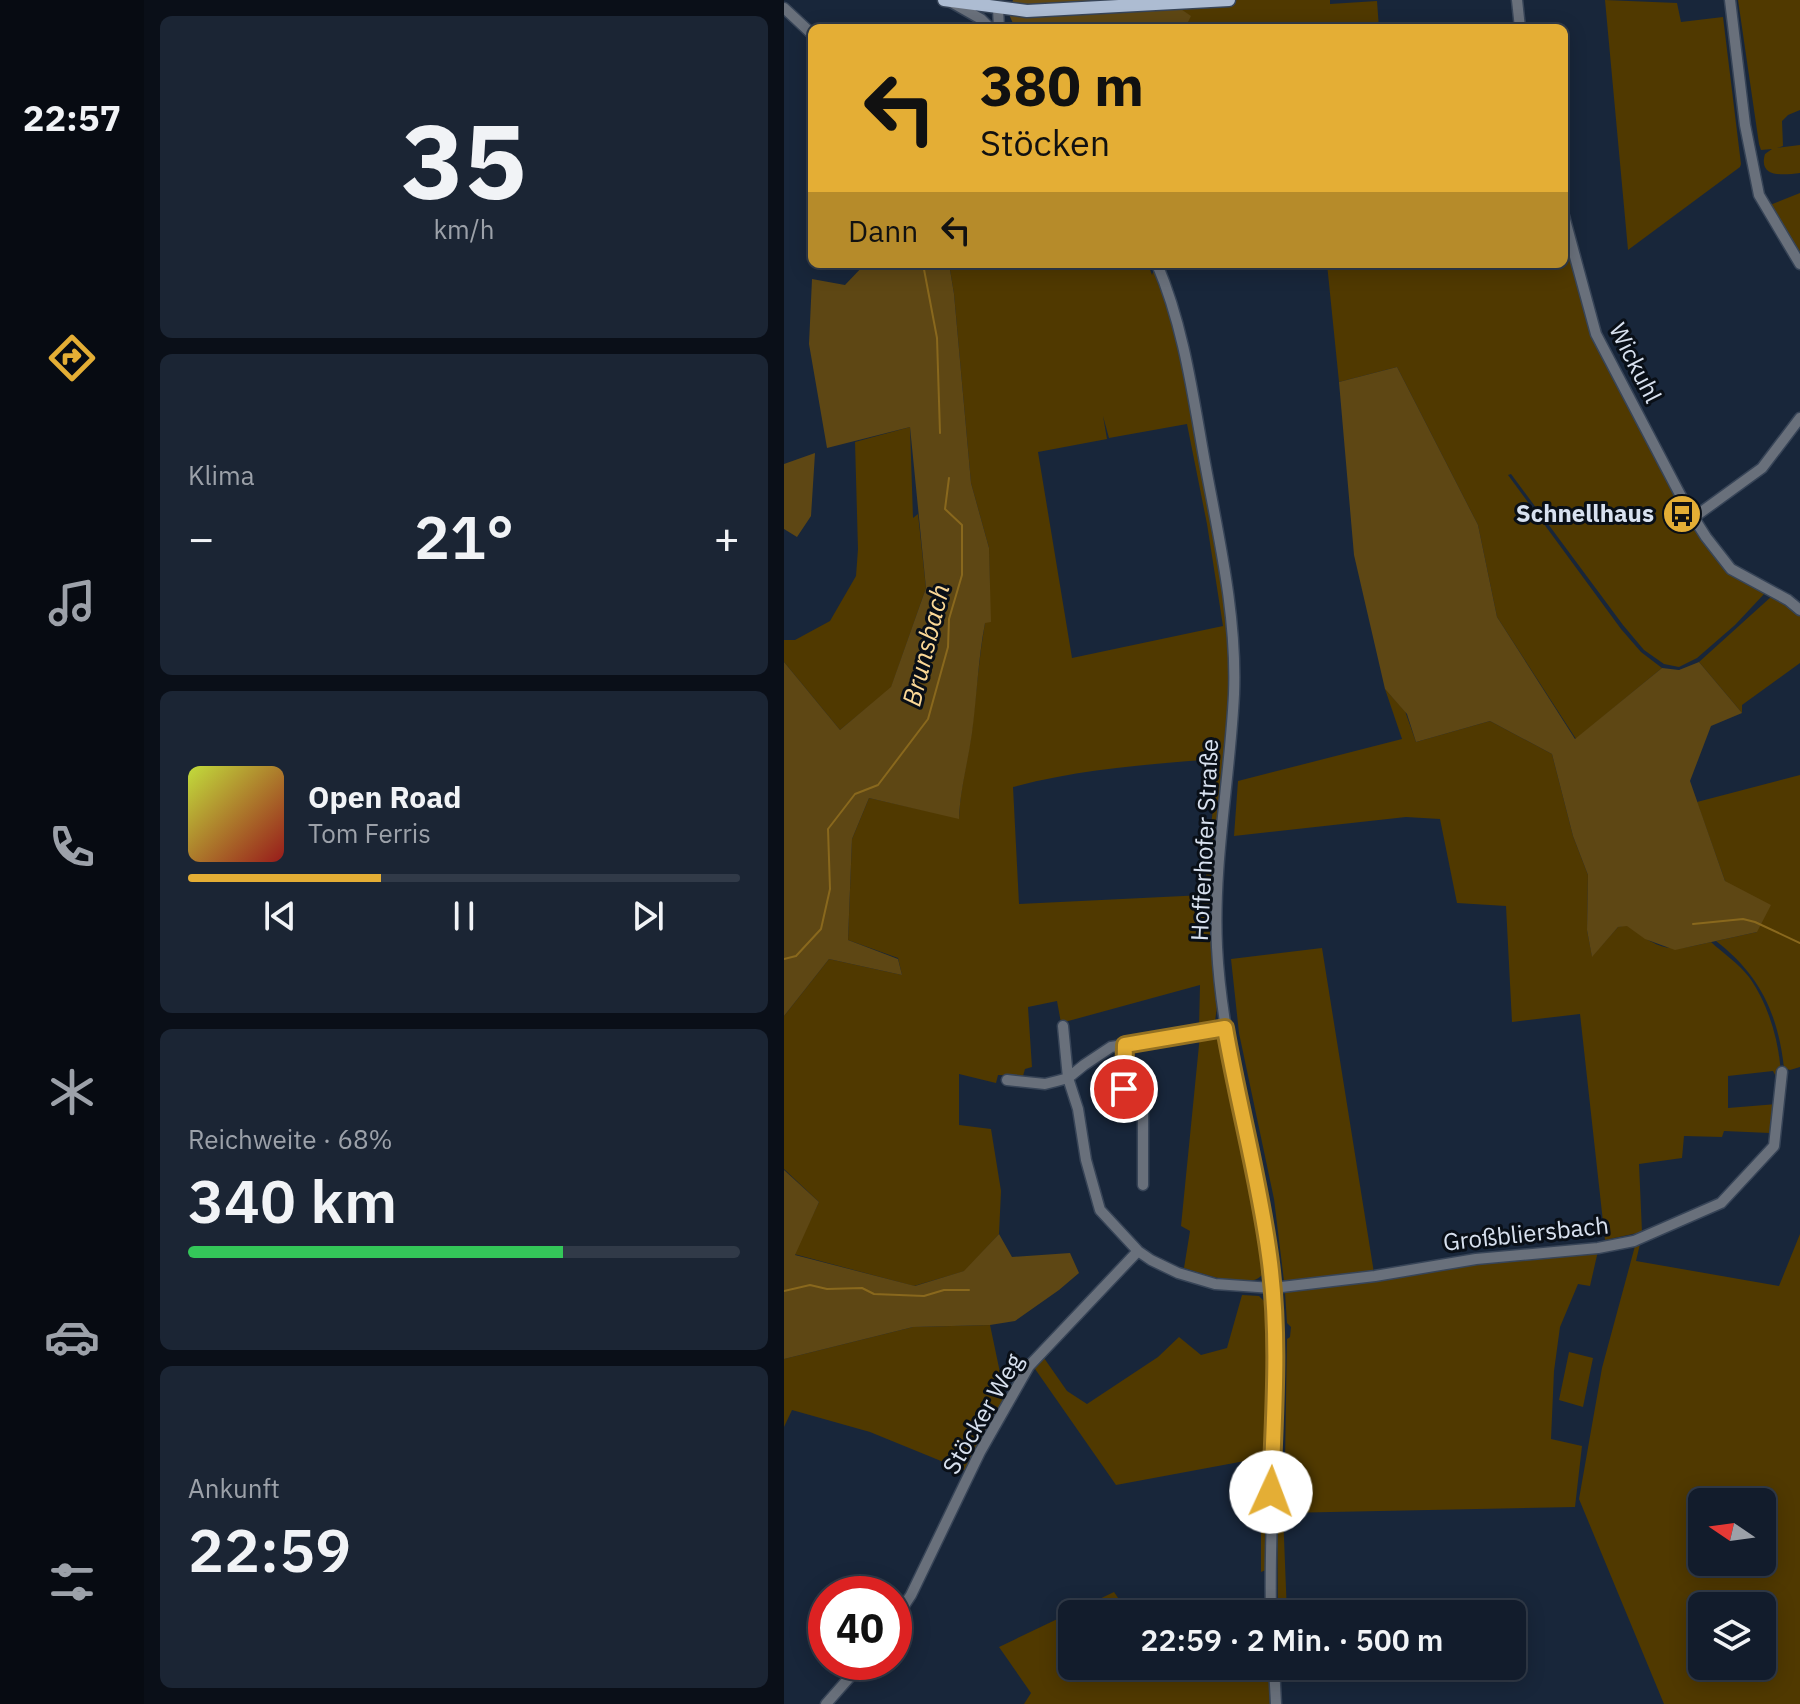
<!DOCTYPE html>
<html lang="de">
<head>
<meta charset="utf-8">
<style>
  body { margin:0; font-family:"IBM Plex Sans",sans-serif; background:#1b2534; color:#f1f3f6; height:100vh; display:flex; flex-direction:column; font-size:30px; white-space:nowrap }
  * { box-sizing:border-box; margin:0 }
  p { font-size:26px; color:#9ca1a9 }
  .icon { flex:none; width:44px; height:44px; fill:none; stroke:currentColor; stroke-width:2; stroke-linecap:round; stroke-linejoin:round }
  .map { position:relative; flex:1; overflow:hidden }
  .panel { display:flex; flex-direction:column; gap:16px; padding:16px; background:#0a0f18; width:640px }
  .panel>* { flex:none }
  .banner { position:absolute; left:24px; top:24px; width:760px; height:244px; border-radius:12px; box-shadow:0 4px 20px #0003,0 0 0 2px #313a48; background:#e4ae35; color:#111; overflow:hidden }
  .needle { width:52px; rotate:283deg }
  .controls { position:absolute; left:904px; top:1488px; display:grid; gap:16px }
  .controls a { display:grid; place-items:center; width:88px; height:88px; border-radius:12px; background:#121c2c; box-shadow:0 4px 20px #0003,0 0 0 2px #313a48; font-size:40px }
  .speed { position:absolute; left:24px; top:1576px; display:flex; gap:16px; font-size:40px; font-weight:700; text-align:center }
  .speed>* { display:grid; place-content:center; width:104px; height:104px; border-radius:50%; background:#121c2c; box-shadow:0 4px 20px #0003,0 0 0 2px #313a48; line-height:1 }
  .speed .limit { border:12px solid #d22; background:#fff; color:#111 }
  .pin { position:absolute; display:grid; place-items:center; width:68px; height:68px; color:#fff; margin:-34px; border:4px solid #fff; border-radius:50%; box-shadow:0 2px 8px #0007 }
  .me { position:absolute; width:88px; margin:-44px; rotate:2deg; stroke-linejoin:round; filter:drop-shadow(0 0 6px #0008) }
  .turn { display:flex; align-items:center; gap:28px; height:168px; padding:0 40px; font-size:36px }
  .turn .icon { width:104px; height:104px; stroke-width:2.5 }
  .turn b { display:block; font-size:56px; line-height:68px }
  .then { display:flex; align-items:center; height:76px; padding:0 40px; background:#0003; gap:16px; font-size:30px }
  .big { font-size:60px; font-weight:600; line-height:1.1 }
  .panel .tile { flex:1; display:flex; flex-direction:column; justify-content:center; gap:12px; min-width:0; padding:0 28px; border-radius:12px; background:#1b2534 }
  .panel .dial { align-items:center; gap:0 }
  .dial b { font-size:104px; line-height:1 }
  .song { display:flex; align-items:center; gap:24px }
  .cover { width:96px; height:96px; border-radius:12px; background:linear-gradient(135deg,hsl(70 70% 55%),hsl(0 70% 35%)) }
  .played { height:8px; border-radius:4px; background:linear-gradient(90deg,#e4ae35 35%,#313a48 35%) }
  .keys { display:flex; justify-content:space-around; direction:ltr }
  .heat { display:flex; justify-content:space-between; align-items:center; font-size:44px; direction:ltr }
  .charge { height:12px; border-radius:6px; background:linear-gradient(90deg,#34c759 68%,#313a48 0) }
  .trip { position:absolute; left:274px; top:1600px; width:468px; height:80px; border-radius:12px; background:#121c2c; box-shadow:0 4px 20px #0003,0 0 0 2px #313a48; font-weight:600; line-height:80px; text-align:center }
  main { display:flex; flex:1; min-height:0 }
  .tabs { display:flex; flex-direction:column; width:144px; justify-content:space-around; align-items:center; background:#070b12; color:#9ca1a9 }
  .tabs .icon { width:56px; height:56px }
  .tabs .active { color:#e4ae35 }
  .tabs b { font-size:36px; color:#f1f3f6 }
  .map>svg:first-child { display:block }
</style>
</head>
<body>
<main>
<nav class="tabs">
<b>22:57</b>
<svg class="icon active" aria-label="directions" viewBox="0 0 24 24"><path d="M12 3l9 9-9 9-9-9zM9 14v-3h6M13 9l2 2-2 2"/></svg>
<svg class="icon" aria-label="music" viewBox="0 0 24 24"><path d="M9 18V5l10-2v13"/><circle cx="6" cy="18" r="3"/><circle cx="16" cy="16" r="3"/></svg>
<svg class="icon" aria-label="phone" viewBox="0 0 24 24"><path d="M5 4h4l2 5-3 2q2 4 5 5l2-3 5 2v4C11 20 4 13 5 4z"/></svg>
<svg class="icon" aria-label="climate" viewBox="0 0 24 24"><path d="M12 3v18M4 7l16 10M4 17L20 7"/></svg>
<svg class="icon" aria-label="car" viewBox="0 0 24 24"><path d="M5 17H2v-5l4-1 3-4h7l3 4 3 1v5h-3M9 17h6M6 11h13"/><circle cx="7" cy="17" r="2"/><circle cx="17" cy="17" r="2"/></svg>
<svg class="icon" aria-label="filters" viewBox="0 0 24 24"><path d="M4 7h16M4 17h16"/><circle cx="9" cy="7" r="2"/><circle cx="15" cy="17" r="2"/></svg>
</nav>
<section class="panel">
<div class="tile dial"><b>35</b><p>km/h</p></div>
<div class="tile"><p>Klima</p>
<div class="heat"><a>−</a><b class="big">21°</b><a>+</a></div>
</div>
<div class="tile">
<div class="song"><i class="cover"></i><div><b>Open Road</b><p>Tom Ferris</p></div></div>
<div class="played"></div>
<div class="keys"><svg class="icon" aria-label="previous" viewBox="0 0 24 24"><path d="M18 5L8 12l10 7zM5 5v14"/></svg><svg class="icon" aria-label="pause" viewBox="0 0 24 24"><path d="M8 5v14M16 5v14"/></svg><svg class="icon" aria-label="next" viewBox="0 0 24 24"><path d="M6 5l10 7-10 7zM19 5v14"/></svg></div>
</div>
<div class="tile"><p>Reichweite · 68%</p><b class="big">340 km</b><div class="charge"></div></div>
<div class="tile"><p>Ankunft</p><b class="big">22:59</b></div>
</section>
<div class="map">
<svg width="1016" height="1704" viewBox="0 0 1016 1704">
  <rect width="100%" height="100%" fill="#18263a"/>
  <path fill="#503900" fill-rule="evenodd" d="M384,0H546V4L593,1L595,28H401L406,16Z
    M821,0L893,3L897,22L939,17L957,164L956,167L844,250Z
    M954,0H1016V110L1004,115L998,121L999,146L993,148L1016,145V173C999,175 974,178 981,154L988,149L977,150L975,144Z
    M1016,193V257L986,205Z
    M780,227L809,337L946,571L981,593L951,625L913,658L895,667L880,664L860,650L839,625L727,474L724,475L837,629L857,652L878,668L792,739L713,617L694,525L613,367L555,382L543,264H780Z
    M165,264H364L368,275L370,270L391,329L445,626V690L430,896L434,1001L431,1021L424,1027L415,1028L416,985L277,1023L273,1001L244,1007L248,1067L241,1069L239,1076L214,1075L212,1083L175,1074V1125L207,1129L217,1191L215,1234L181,1271L130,1286L10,1254L35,1202L0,1169V1016L45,959L118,975L114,958L64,940L68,839L85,798L175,818C176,788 184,759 188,730C192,694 195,658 201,622H206L205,548L187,483L170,294ZM319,416L325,438L403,424L423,524L439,626L288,658L254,452L323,439ZM434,759L420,895L235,904L229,787C296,769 365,764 434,759Z
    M126,427L129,518L134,514L142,588L107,688L56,730L0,662V640H11L46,621L72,576L74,549L71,442Z
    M988,596L1016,615V663L958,705V713L915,662Z
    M601,689L621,711L632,742L706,721L768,754L789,836L804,875L803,930L808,956L834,927L843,925C878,952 886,952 927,942C939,953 955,964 965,977C986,1006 998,1050 997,1086L989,1071L944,1076V1108L993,1104L989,1130L986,1133L940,1131L938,1137L900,1136L898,1158L855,1164L858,1232L821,1240L796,1014L728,1022L722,906L673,903L656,819L622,817L450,836L454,781L618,739Z
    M1016,775V1067L1006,1070L1000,1068C994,1014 976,975 932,941L973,932L941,881L913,802Z
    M538,948L590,1273L514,1283L500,1281L490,1199L455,1033L447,959Z
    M425,1033L436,1037L439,1042L465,1167L480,1271C472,1294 418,1273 400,1268L406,1231L397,1226L416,1035Z
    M1016,1234V1704H880L795,1499L818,1368L851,1246L856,1244L852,1261L995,1286ZM918,1502H978V1562H918ZM918,1606H978V1666H918Z
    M814,1251L806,1286L794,1284L776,1327L770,1371L767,1439L798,1446L791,1507L499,1513L503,1614H494L493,1463L501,1462L503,1339L506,1337L507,1327L503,1323L501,1292L741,1256Z
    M458,1295L475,1296L482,1303L485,1456L482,1570L477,1572V1458L332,1485L249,1366L260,1358L283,1391L303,1404L374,1357L395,1337L417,1355L443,1348Z
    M206,1325L222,1401L184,1472L86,1432L8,1410L0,1427V1359L129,1327Z
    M785,1352L809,1358L799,1407L775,1400Z
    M330,1592L345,1614H288V1666H484L486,1704H240L247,1693L215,1647Z"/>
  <path fill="#5e4714" d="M229,0H384L407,16L401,28H231L224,12Z
    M81,264H165L170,294L187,483L205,548L207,622L201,623C194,659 193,696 188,733C184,762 176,790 175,819L85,798L68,839L64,940L114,959L118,975L45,959L0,1016V662L56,730L107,687L142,588L126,427L43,448L25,344L28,279L61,285Z
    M613,367L694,525L713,617L791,739L878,668L895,670L915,662L958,713L927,726L906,781L941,881L987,905L973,932L891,950L861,939L843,926L834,927L808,957L803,930L804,875L789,836L768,754L706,721L632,742L623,714L601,689L570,555L555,382Z
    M31,453L27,516L13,537L0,529V464Z
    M0,1170L35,1202L11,1255L131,1286L180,1271L215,1234L228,1257L286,1253L295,1273L275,1290L231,1321L206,1325L129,1327L0,1359Z"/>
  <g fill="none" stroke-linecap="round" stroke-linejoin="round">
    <path stroke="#89681d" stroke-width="2" d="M139,264L153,338L156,433
      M909,924L959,919L971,922L1016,943
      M0,959L12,956L37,929L46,889L44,829L71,794L94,785L144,719L164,647L165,619L178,575V525L161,509L165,478
      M0,1291L26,1285L43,1289L78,1288L90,1294L140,1296L160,1290H185"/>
    <g stroke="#374457" stroke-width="13">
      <path id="minor" d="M733,0L736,28
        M946,0L961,125L975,195L1016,264
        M167,2L197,19L206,28
        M0,8L28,34
        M214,9L215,28
        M780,216L812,334L901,504L922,537L947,569L1004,600L1016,610
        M373,264C400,327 409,396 421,463C435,539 453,616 450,694C446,779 429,862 433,947C438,1053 473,1153 486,1258C500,1376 484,1495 487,1614
        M909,518L978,468L1016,418
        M279,1026L284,1078L294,1109L302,1160L316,1210L354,1251L367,1260L394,1273L431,1284L489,1288L591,1276L692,1259L814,1248L850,1241L937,1203L990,1146L998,1072
        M341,1045L342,1096L359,1107V1185
        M223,1080L261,1084L273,1081L284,1078L300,1065L327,1047L441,1028
        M110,1621L127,1595L196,1452L245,1366L354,1251
        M490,1666L492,1704
        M42,1704L79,1662"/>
    </g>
    <g stroke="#374457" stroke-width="15">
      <path id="major" d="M160,0L243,11L445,0"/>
    </g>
    <use href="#minor" stroke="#69707b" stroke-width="10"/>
    <use href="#major" stroke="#adbcd2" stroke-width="12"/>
  </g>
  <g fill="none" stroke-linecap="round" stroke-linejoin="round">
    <g stroke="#947122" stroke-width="20">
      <path id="route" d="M340,1089L341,1045L441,1028C454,1104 475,1179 485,1255C496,1334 490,1413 487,1492"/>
    </g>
    <use href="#route" stroke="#e4ae35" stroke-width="14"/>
  </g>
  <defs>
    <g id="bus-disc" transform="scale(2)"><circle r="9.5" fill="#e4ae35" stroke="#090f17"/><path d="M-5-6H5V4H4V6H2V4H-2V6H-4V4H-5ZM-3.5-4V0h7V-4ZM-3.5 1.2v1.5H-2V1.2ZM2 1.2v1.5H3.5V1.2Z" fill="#111"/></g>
  </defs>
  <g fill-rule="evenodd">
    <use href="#bus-disc" x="898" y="514"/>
  </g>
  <g text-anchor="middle" stroke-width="6" stroke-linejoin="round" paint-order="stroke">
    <g font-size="24" fill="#d8e1ef" stroke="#090f17">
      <text transform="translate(851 363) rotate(63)" y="8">Wickuhl</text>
      <text transform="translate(421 840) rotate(-87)" y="8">Hofferhofer Straße</text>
      <text transform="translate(742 1234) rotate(-6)" y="8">Großbliersbach</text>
      <text transform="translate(199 1414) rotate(-60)" y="8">Stöcker Weg</text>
    </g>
    <g font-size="24" font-weight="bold" fill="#d8e1ef" stroke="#090f17" text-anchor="end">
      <text x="870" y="522">Schnellhaus</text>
    </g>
    <g font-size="26" font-style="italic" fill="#fbd896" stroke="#090f17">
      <text transform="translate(142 645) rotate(-76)" y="9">Brunsbach</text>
    </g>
  </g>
</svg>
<div class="controls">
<a><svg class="needle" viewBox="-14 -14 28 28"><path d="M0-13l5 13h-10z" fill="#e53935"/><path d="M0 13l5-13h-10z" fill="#9ca1a9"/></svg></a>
<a><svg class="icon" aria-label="layers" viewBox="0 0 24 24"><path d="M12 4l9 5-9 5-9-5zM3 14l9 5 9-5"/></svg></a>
</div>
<div class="speed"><div class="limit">40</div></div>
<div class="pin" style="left:340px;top:1089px;background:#d93025"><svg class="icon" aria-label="arrive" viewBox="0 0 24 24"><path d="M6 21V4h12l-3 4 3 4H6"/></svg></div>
<svg class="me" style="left:487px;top:1492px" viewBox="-20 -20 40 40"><circle r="19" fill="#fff"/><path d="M0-13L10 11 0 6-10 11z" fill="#e4ae35"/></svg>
<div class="trip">22:59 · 2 Min. · 500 m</div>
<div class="banner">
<div class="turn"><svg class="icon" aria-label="left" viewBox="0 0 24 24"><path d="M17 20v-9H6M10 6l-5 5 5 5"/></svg><div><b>380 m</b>Stöcken</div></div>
<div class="then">Dann<svg class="icon" aria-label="left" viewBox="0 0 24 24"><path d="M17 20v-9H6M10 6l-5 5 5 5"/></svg></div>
</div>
</div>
</main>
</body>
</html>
